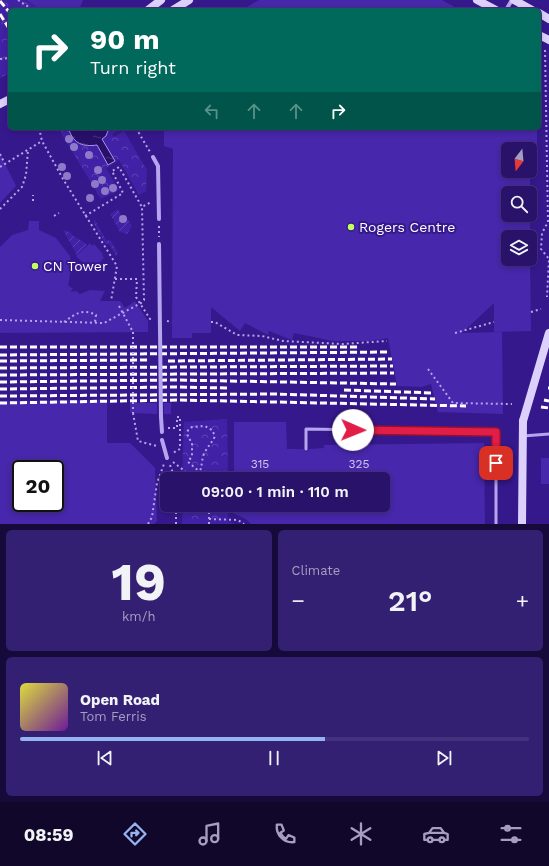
<!DOCTYPE html>
<html lang="en">
<head>
<meta charset="utf-8">
<style>
  body { margin:0; font-family:"Work Sans",sans-serif; background:#342072; color:#f1f3f6; height:100vh; display:flex; flex-direction:column; font-size:15px; white-space:nowrap }
  * { box-sizing:border-box; margin:0 }
  p { font-size:13px; color:#a59ec1 }
  .icon { flex:none; width:22px; height:22px; fill:none; stroke:currentColor; stroke-width:2; stroke-linecap:round; stroke-linejoin:round }
  .map { position:relative; height:524px; overflow:hidden }
  .panel { display:flex; flex-direction:column; gap:6px; padding:6px; background:#160a3a; flex:1 }
  .panel>* { flex:none }
  .top-card { position:absolute; left:8px; top:8px; width:533px; height:122px; border-radius:6px; box-shadow:0 2px 6px #0003,0 0 0 1px #44327e; background:#00695c; color:#fff; overflow:hidden }
  .needle { width:26px; rotate:196deg }
  .controls { position:absolute; left:501px; top:142px; display:grid; gap:8px }
  .controls a { display:grid; place-items:center; width:36px; height:36px; border-radius:6px; background:#28126a; box-shadow:0 2px 6px #0003,0 0 0 1px #44327e; font-size:20px }
  .speed { position:absolute; left:12px; top:460px; display:flex; gap:8px; font-size:20px; font-weight:700; text-align:center }
  .speed>* { display:grid; place-content:center; width:52px; height:52px; border-radius:50%; background:#28126a; box-shadow:0 2px 6px #0003,0 0 0 1px #44327e; line-height:1 }
  .speed .limit { border:2px solid #111; border-radius:6px; background:#fff; color:#111 }
  .pin { position:absolute; display:grid; place-items:center; width:34px; height:34px; color:#fff; margin:-17px; border-radius:8px; box-shadow:0 2px 6px #0006 }
  .me { position:absolute; width:44px; margin:-22px; rotate:91deg; stroke-linejoin:round; filter:drop-shadow(0 0 3px #0008) }
  .turn { display:flex; align-items:center; gap:14px; height:84px; padding:0 16px; font-size:18px }
  .turn .icon { width:52px; height:52px; stroke-width:2.5 }
  .turn b { display:block; font-size:28px; line-height:34px }
  .lanes { display:flex; align-items:center; height:38px; padding:0 16px; background:#0003; justify-content:center; gap:20px; direction:ltr }
  .lanes .off { opacity:.35 }
  .big { font-size:30px; font-weight:600; line-height:1.1 }
  .panel .widget { flex:1; display:flex; flex-direction:column; justify-content:center; gap:6px; min-width:0; padding:0 14px; border-radius:6px; background:#342072 }
  .panel .dial { align-items:center; gap:0 }
  .dial b { font-size:52px; line-height:1 }
  .song { display:flex; align-items:center; gap:12px }
  .cover { width:48px; height:48px; border-radius:6px; background:linear-gradient(135deg,hsl(60 70% 55%),hsl(280 70% 35%)) }
  .played { height:4px; border-radius:2px; background:linear-gradient(90deg,#95b2f1 60%,#44327e 60%) }
  .keys { display:flex; justify-content:space-around; direction:ltr }
  .heat { display:flex; justify-content:space-between; align-items:center; font-size:22px; direction:ltr }
  .panel .tiles { flex:1; display:grid; gap:6px; grid-template-columns:1fr 1fr }
  .widget:last-child { grid-column:span 2 }
  .trip { position:absolute; left:160px; top:472px; width:230px; height:40px; border-radius:6px; background:#28126a; box-shadow:0 2px 6px #0003,0 0 0 1px #44327e; font-weight:600; line-height:40px; text-align:center }
  .tabs { display:flex; height:64px; justify-content:space-around; align-items:center; background:#10072a; color:#a59ec1 }
  .tabs .icon { width:28px; height:28px }
  .tabs .on { color:#95b2f1 }
  .tabs b { font-size:18px; color:#f1f3f6 }
  .map>svg:first-child { display:block }
</style>
</head>
<body>
<div class="map">
<svg width="549" height="524" viewBox="0 0 549 524">
  <defs>
    <pattern id="park-crowns" width="20" height="18" patternUnits="userSpaceOnUse"><rect width="20" height="18" fill="#4121a6"/><path d="M2 6a3 3 0 1 1 6 0M12 15a3 3 0 1 1 6 0" fill="none" stroke="#5e42b3"/></pattern>
    <pattern id="garden-furrows" width="10" height="10" patternUnits="userSpaceOnUse"><rect width="10" height="10" fill="#4121a6"/><path d="M-1 1l2-2M0 10L10 0M9 11l2-2" fill="none" stroke="#5e42b3"/></pattern>
    <pattern id="water-ripples" width="26" height="14" patternUnits="userSpaceOnUse"><rect width="26" height="14" fill="#27106a"/><path d="M2 4q2-2 4 0t4 0M15 11q2-2 4 0t4 0" fill="none" stroke="#473480"/></pattern>
  </defs>
  <rect width="100%" height="100%" fill="#36188d"/>
  <path fill="url(#park-crowns)" d="M0,0H25L40,10H10V73L0,78Z
    M61,128H75L90,146L97,145L108,165L115,161L102,139L109,128H122L112,134L114,137L124,131L147,170L146,191L139,195L119,160L106,168L119,190L101,199L61,133Z
    M227,419L228,479H182L184,422Z
    M183,505H228V521L235,524H182Z"/>
  <path fill="url(#garden-furrows)" d="M118,209L122,217L125,215L132,226L127,234L120,232L110,214Z
    M94,219L106,240L111,241L117,252V257L109,244L105,243L94,224Z
    M63,230L70,232C74,239 83,239 87,245L77,255Z"/>
  <path fill="url(#water-ripples)" stroke="#ab96f1" d="M75,128H109L106,136L102,139L115,161L108,165L97,145C83,147 74,144 69,130Z"/>
  <path fill="#4727ab" fill-rule="evenodd" d="M26,0H83L79,10H41Z
    M259,0H442L460,10H242Z
    M164,128H537V149H508V171H530V193H508V215H530V237H508V259H530L531,331L494,332V303L462,333L502,332L503,414L438,412L431,384L422,387L397,386L388,338L371,341H333L294,333L292,340L269,331L268,335L245,323L240,331L211,307V333H192V338H172L173,149L164,146Z
    M0,154L16,186L0,203Z
    M29,221H39V230L56,238L70,256L71,270L68,285L73,289L70,292L76,291L80,294L90,290L105,291L100,301H120L125,308L135,301L148,321V332L0,333V247L12,235L28,230Z
    M90,243L92,246L94,244L103,254L102,255L104,258L91,271L76,256Z
    M107,400V443H130L155,468L157,521L154,524H0V401ZM21,469H55V503H21Z
    M130,403H157V414L130,413Z
    M164,403H171V414H164Z
    M234,422H286L287,449H303L306,452L309,449L324,448V445L484,443L485,524H251L246,519L233,513V505H383V479H234Z
    M541,458H549V484H541Z"/>
  <g fill="none" stroke-linecap="round" stroke-linejoin="round">
    <path stroke="#b5a4ee" stroke-width="2" stroke-dasharray="2 3" stroke-linecap="butt" d="M18,0L33,10
      M545,50L548,222L542,233L541,249L549,259L547,297
      M0,59L10,58
      M39,128L42,141L63,179L117,266L111,301
      M136,128L150,152
      M0,154L5,164
      M0,167L42,141
      M33,201V195
      M0,209L22,187L26,175L28,150
      M54,216L59,213
      M85,216L123,193L112,171L119,167L142,207
      M159,226V237
      M115,279H137L136,297L150,319H153
      M119,306L133,332
      M531,312L541,309
      M0,320L104,323L141,303L144,300L142,207L151,202
      M167,321L172,322
      M64,322C75,314 83,308 96,315L95,322
      M211,322H215L237,335L262,336L283,341L342,344L387,341
      M455,333L494,322
      M133,413L138,441L157,446
      M168,428H177V417H180V449L173,453
      M173,462L195,479
      M170,465L175,479
      M194,478C204,470 200,464 204,454C207,447 212,443 215,436L212,430L205,426L192,427C184,431 188,437 192,443V456L188,462L200,472
      M209,519L238,520L244,524
      M148,524L152,517L157,483L164,464
      M176,524V505
      M209,524V505"/>
    <path stroke="#b5a4ee" stroke-width="3" d="M523,436L549,434
      M306,449V429L496,432V524"/>
    <path stroke="#b5a4ee" stroke-width="4" d="M506,10L512,0
      M153,157L158,166L159,219
      M159,244L160,330
      M161,417L162,432
      M162,440L167,458"/>
    <path stroke="#dbd1fa" stroke-width="8" d="M477,0L496,10
      M514,0L532,10
      M148,10L161,0
      M173,10L189,0
      M539,13L549,19
      M539,35L549,40
      M0,104L10,99
      M522,524L523,421"/>
    <path stroke="#fff" stroke-width="3" stroke-dasharray="7 3" stroke-linecap="butt" d="M0,1L10,13
      M0,14L10,30
      M0,347H360
      M0,355L390,352
      M0,361L150,360
      M168,361L392,359
      M0,368L393,366
      M0,375L394,373
      M0,382L174,380L396,384
      M548,388H549
      M0,389L174,387L228,388
      M344,390L433,393
      M0,396L275,394L435,399
      M544,400L549,401
      M0,403L179,400L466,406
      M541,407L549,408"/>
    <path stroke="#b5a4ee" stroke-width="2" stroke-dasharray="2 3" stroke-linecap="butt" d="M133,332V413
      M428,369L453,403L512,404"/>
    <path stroke="#b5a4ee" stroke-width="4" d="M160,330L161,417"/>
    <path stroke="#dbd1fa" stroke-width="8" d="M523,421L549,333"/>
  </g>
  <g fill="#8d7ac9">
    <circle cx="69" cy="139" r="4"/>
    <circle cx="74" cy="147" r="4"/>
    <circle cx="89" cy="155" r="4"/>
    <circle cx="62" cy="167" r="4"/>
    <circle cx="98" cy="170" r="4"/>
    <circle cx="67" cy="176" r="4"/>
    <circle cx="102" cy="180" r="4"/>
    <circle cx="95" cy="184" r="4"/>
    <circle cx="113" cy="188" r="4"/>
    <circle cx="105" cy="191" r="4"/>
    <circle cx="90" cy="198" r="4"/>
    <circle cx="123" cy="219" r="4"/>
  </g>
  <g fill="none" stroke-linecap="round" stroke-linejoin="round">
    <g stroke="#92132f" stroke-width="10">
      <path id="route" d="M353,430L496,432V463"/>
    </g>
    <use href="#route" stroke="#e11d48" stroke-width="7"/>
  </g>
  <g fill="#c0ff61" stroke="#36188d" stroke-width="1.5">
    <circle cx="351" cy="227" r="4"/>
    <circle cx="35" cy="266" r="4"/>
  </g>
  <g text-anchor="middle" stroke-width="4" stroke-linejoin="round" paint-order="stroke">
    <g font-size="12" fill="#d1c9ea">
      <text x="260" y="468">315</text>
      <text x="359" y="468">325</text>
    </g>
    <g font-size="14" fill="#fff" stroke="#36188d" text-anchor="start">
      <text x="359" y="232">Rogers Centre</text>
      <text x="43" y="271">CN Tower</text>
    </g>
  </g>
</svg>
<div class="controls">
<a><svg class="needle" viewBox="-14 -14 28 28"><path d="M0-13l5 13h-10z" fill="#e53935"/><path d="M0 13l5-13h-10z" fill="#a59ec1"/></svg></a>
<a><svg class="icon" aria-label="search" viewBox="0 0 24 24"><circle cx="10" cy="10" r="6"/><path d="M15 15l6 6"/></svg></a>
<a><svg class="icon" aria-label="layers" viewBox="0 0 24 24"><path d="M12 4l9 5-9 5-9-5zM3 14l9 5 9-5"/></svg></a>
</div>
<div class="speed"><div class="limit">20</div></div>
<div class="pin" style="left:496px;top:463px;background:#d93025"><svg class="icon" aria-label="arrive" viewBox="0 0 24 24"><path d="M6 21V4h12l-3 4 3 4H6"/></svg></div>
<svg class="me" style="left:353px;top:430px" viewBox="-20 -20 40 40"><circle r="19" fill="#fff"/><path d="M0-13L10 11 0 6-10 11z" fill="#e11d48"/></svg>
<div class="trip">09:00 · 1 min · 110 m</div>
<div class="top-card">
<div class="turn"><svg class="icon" aria-label="right" viewBox="0 0 24 24"><path d="M7 20v-9h11M14 6l5 5-5 5"/></svg><div><b>90 m</b>Turn right</div></div>
<div class="lanes"><svg class="icon off" aria-label="left" viewBox="0 0 24 24"><path d="M17 20v-9H6M10 6l-5 5 5 5"/></svg><svg class="icon off" aria-label="ahead" viewBox="0 0 24 24"><path d="M12 20V5M6 11l6-6 6 6"/></svg><svg class="icon off" aria-label="ahead" viewBox="0 0 24 24"><path d="M12 20V5M6 11l6-6 6 6"/></svg><svg class="icon" aria-label="right" viewBox="0 0 24 24"><path d="M7 20v-9h11M14 6l5 5-5 5"/></svg></div>
</div>
</div>
<section class="panel">
<div class="tiles">
<div class="widget dial"><b>19</b><p>km/h</p></div>
<div class="widget"><p>Climate</p>
<div class="heat"><a>−</a><b class="big">21°</b><a>+</a></div>
</div>
<div class="widget">
<div class="song"><i class="cover"></i><div><b>Open Road</b><p>Tom Ferris</p></div></div>
<div class="played"></div>
<div class="keys"><svg class="icon" aria-label="previous" viewBox="0 0 24 24"><path d="M18 5L8 12l10 7zM5 5v14"/></svg><svg class="icon" aria-label="pause" viewBox="0 0 24 24"><path d="M8 5v14M16 5v14"/></svg><svg class="icon" aria-label="next" viewBox="0 0 24 24"><path d="M6 5l10 7-10 7zM19 5v14"/></svg></div>
</div>
</div>
</section>
<nav class="tabs">
<b>08:59</b>
<svg class="icon on" aria-label="directions" viewBox="0 0 24 24"><path d="M12 3l9 9-9 9-9-9zM9 14v-3h6M13 9l2 2-2 2"/></svg>
<svg class="icon" aria-label="music" viewBox="0 0 24 24"><path d="M9 18V5l10-2v13"/><circle cx="6" cy="18" r="3"/><circle cx="16" cy="16" r="3"/></svg>
<svg class="icon" aria-label="phone" viewBox="0 0 24 24"><path d="M5 4h4l2 5-3 2q2 4 5 5l2-3 5 2v4C11 20 4 13 5 4z"/></svg>
<svg class="icon" aria-label="climate" viewBox="0 0 24 24"><path d="M12 3v18M4 7l16 10M4 17L20 7"/></svg>
<svg class="icon" aria-label="car" viewBox="0 0 24 24"><path d="M5 17H2v-5l4-1 3-4h7l3 4 3 1v5h-3M9 17h6M6 11h13"/><circle cx="7" cy="17" r="2"/><circle cx="17" cy="17" r="2"/></svg>
<svg class="icon" aria-label="filters" viewBox="0 0 24 24"><path d="M4 7h16M4 17h16"/><circle cx="9" cy="7" r="2"/><circle cx="15" cy="17" r="2"/></svg>
</nav>
</body>
</html>
